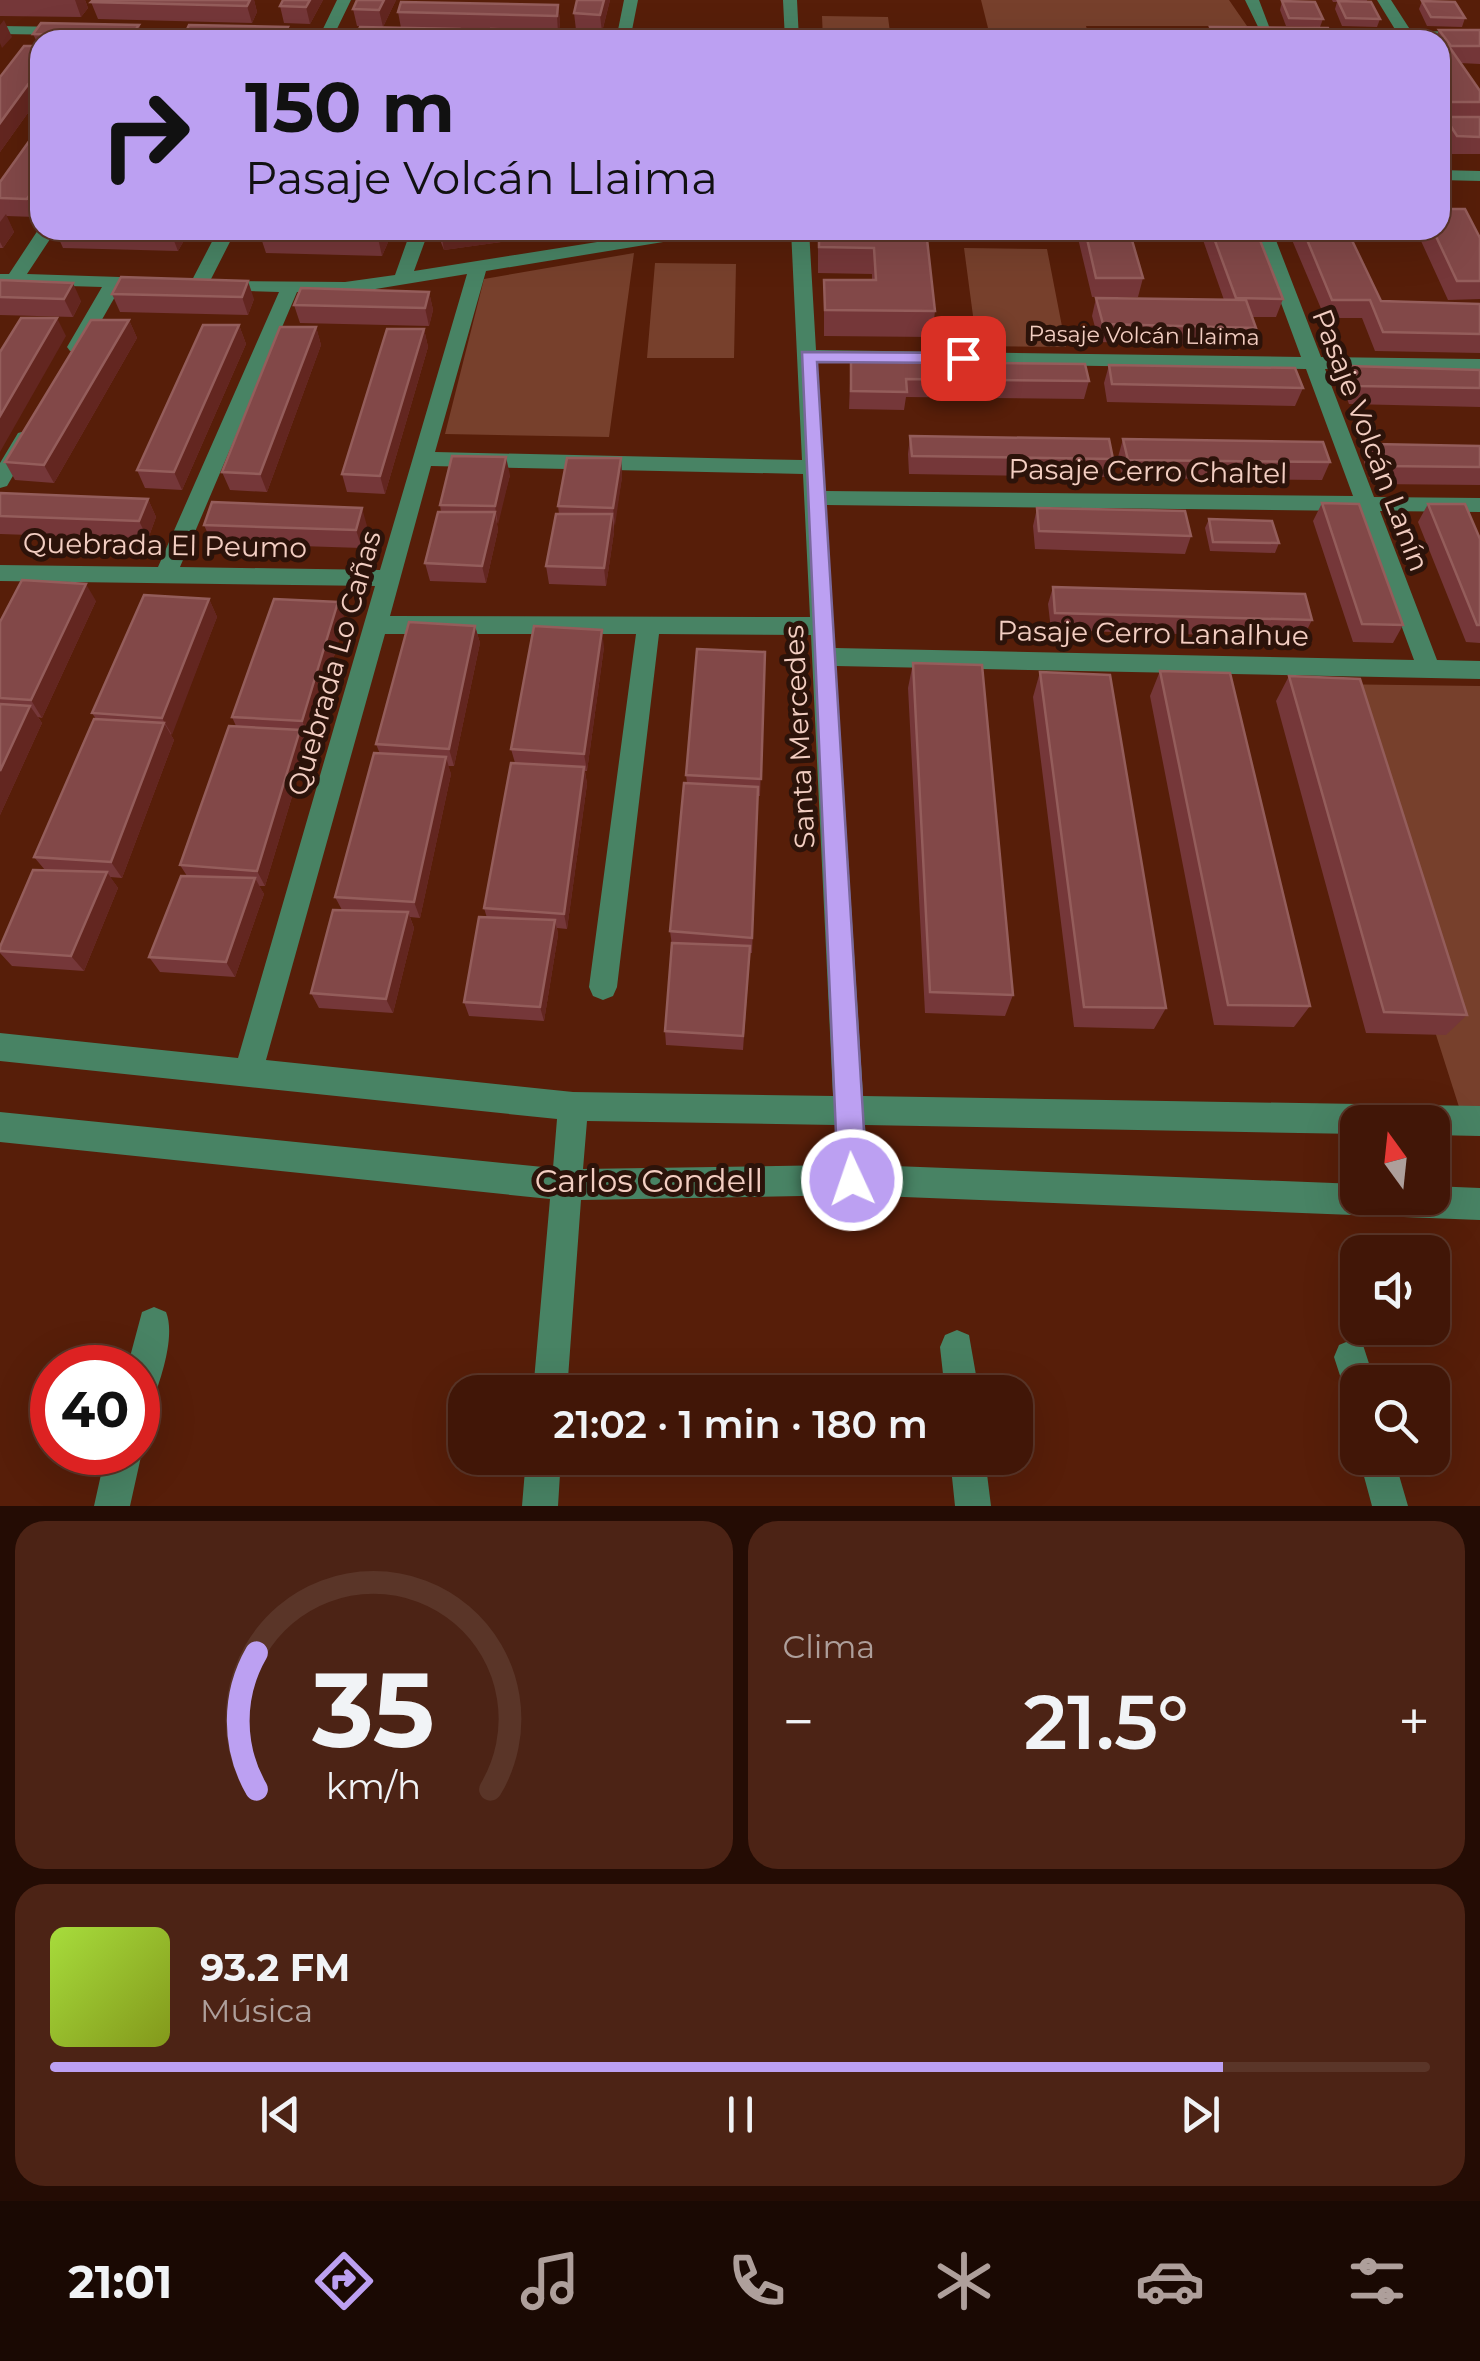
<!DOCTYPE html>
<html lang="es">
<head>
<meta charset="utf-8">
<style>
  body { margin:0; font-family:Montserrat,sans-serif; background:#4c2315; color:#f1f3f6; height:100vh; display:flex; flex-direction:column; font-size:38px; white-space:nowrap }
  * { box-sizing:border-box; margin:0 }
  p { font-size:32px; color:#ae9f9b }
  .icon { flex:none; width:55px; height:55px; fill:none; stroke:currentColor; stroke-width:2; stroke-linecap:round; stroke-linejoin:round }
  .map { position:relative; height:1506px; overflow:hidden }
  .drawer { display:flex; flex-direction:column; gap:15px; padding:15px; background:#240c04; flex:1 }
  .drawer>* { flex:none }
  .top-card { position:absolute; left:30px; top:30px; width:1420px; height:210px; border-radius:30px; box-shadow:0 10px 40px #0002,0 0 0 2px #5a3528; background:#bca0f2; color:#111; overflow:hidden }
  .needle { width:65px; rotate:345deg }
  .buttons { position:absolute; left:1340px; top:1105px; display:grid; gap:20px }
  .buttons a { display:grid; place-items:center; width:110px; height:110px; border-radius:20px; background:#411607; box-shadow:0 10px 40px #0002,0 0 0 2px #5a3528; font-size:50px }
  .speed { position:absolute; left:30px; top:1345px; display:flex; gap:20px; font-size:50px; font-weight:700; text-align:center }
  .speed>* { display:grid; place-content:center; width:130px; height:130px; border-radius:50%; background:#411607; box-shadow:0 10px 40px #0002,0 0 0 2px #5a3528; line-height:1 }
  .speed .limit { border:15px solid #d22; background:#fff; color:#111 }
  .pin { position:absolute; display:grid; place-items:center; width:85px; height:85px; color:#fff; margin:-42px; border-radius:20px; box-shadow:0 5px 15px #0006 }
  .me { position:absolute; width:110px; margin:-55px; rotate:357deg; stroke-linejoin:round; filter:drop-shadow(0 0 8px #0008) }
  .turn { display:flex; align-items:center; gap:35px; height:210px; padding:0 50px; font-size:45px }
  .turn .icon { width:130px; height:130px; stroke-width:2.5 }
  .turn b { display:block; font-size:70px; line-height:85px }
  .big { font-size:75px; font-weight:600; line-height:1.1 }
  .drawer .tile { flex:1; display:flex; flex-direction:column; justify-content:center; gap:15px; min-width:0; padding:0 35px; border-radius:30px; background:#4c2315 }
  .drawer .dial { align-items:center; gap:0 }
  .dial svg { height:260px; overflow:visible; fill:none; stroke:#5a3528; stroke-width:7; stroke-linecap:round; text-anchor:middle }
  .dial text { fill:#f1f3f6; stroke:none }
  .song { display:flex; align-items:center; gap:30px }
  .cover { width:120px; height:120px; border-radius:15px; background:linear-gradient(135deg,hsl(80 70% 55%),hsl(70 70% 35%)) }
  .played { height:10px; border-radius:5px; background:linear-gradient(90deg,#bca0f2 85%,#5a3528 85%) }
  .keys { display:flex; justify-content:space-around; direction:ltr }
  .heat { display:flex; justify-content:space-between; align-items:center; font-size:55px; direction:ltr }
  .drawer .tiles { flex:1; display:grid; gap:15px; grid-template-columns:1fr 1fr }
  .tile:last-child { grid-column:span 2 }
  .trip { position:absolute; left:448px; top:1375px; width:585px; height:100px; border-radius:30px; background:#411607; box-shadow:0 10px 40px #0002,0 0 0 2px #5a3528; font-weight:600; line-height:100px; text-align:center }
  .tab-bar { display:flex; height:160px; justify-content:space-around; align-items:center; background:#1a0903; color:#ae9f9b }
  .tab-bar .icon { width:70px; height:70px }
  .tab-bar .active { color:#bca0f2 }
  .tab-bar b { font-size:45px; color:#f1f3f6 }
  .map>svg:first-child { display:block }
</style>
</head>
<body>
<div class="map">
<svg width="1480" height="1506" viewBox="0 0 1480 1506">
  <rect width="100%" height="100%" fill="#571e09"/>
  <path fill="#77402c" d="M981,0H1229L1247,26H1086L1090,40H991Z
    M822,16L888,17L891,40H823Z
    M964,248L1047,249L1066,347L977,346Z
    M634,253L609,437L445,434L484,279Z
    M655,263L736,264L734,358H647Z
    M1324,684L1480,686V1110H1460Z"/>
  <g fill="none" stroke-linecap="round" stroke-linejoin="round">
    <path fill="#488364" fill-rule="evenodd" d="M337,0H351L335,33L420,36L427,40H258L253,36L260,32L321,33Z
      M624,0H638L630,40H616Z
      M783,0H797L799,40H785Z
      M1245,0H1259L1273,37H1263Z
      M1377,0H1391L1411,31L1480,32V40L1300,38L1293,34L1300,30L1396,31Z
      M0,26L70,27L77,31L70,35L0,34Z
      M110,28L215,31L222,35L215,39L105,35L103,32Z
      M1198,30H1240L1247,34L1240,38L1186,40Z
      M1440,170L1480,171V181L1440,180Z
      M40,227L56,230L27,274L151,278L160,283L151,288H120L84,351H70L67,347L102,287L0,284V274H9Z
      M218,230H236L210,281L345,282L395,275L411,230H429L414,271L673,230H715L706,235L486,271L435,452L802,460L791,230H809L816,350L1301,357L1254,230H1272L1321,357L1480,359V371L1325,369L1374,497L1480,498V512L1380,511L1437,660L1480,661V679L836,666L863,1096L1480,1106V1136L1432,1135V1122H1358V1134L865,1125L868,1165L1358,1184V1198H1432V1186L1480,1188V1220L853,1195L581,1200L567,1392H533L550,1199L0,1142V1112L553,1168L557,1119L0,1061V1033L238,1058L375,586L0,581V565L158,567L279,292L216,290L207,285L193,288L190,284ZM467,274L380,570L180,567L297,292L345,294ZM817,362L1306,369L1353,496L825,491ZM431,466L803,474L810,617L390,616ZM826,505L1359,511L1414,660L835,648ZM385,634H636L589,987L593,996L603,1000L613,996L617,987L659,634L811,635L833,1096L573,1092L266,1060ZM587,1121L835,1125L837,1165L583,1169Z
      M25,431L35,438L7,486L0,488V463L18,433Z
      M154,1307L166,1312C176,1336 160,1383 150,1407L138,1412V1368H127L142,1312Z
      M957,1330L969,1335L979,1392H945L940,1347L945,1335Z
      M1351,1340L1363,1345L1375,1382H1358V1399L1346,1394L1334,1357L1339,1345Z
      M138,1442L142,1452L130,1506H94L106,1452H138Z
      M526,1458H561L558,1506H522Z
      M950,1458H985L991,1506H955Z
      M1359,1458H1394L1408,1506H1372Z"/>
  </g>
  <path fill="#753739" d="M0,0H85L88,8L81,17L0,16Z
    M254,0L257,12L252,23L98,19L91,2Z
    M323,0L310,24L284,23L280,6Z
    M396,0L383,27L357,26L353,9Z
    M577,0H610L602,32L576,30L574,13Z
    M1332,0H1367V2L1380,19L1377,27L1342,26L1335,9L1337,2H1333Z
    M1282,1L1323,19L1320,27L1286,26L1280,10Z
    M1422,1L1465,18L1462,27L1427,26L1419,9Z
    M558,5L560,22L559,31H591V40H488L490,32L459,31L461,40H355V38L401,28L398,12Z
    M139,25L144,40H40V96L0,152V77L39,46L33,34Z
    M288,27L292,40H185L184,36Z
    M1210,27L1334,40H1206Z
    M1439,30H1480V64L1460,63L1480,91V154H1449L1440,139V128L1444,119H1440V40H1435Z
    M40,126L35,217L6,216L14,232L3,248H0V182Z
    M55,230H185L187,235L178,251L63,248Z
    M262,230H386L389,240L382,256L266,253L260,235Z
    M436,230H581V231L444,250Z
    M818,230H926L935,311L932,337L824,336V280H872V274L818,273Z
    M965,230H1038L1037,235H966Z
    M1076,230H1129L1143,278L1138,297H1092Z
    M1206,230H1256L1283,299L1276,317H1252L1256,328L1250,346L1099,342L1092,316L1096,298L1224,300L1203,240Z
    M1296,230H1347L1381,301L1480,304V353L1375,351L1362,318H1325L1292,240Z
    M1416,230H1440L1480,238V299L1448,300Z
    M121,277L254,299L248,315L120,312L112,294Z
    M0,280L81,301L73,317L0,315Z
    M429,292L433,310L429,326L300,323L294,305Z
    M129,320L137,338L54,483L15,480L5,462Z
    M239,325L246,344L182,490L145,488L137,470Z
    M316,327L321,345L267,492L230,490L222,472Z
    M424,329L428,347L385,494L347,492L342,474Z
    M851,357L1089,381L1084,399L906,397L904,410L849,409Z
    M1109,365L1303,388L1295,406L1107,402L1104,383Z
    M1350,366L1480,370V407L1349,404L1342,385Z
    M910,436L1113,459L1108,477L909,474L908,454Z
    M1123,439L1330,462L1322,480L1122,478L1118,457Z
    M1373,444L1480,446V485L1372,484L1364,462Z
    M621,458L622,477L614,526V532L606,586L549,584L546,566L559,514L558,506Z
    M510,475L497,524L498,530L486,583L430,581L425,563L441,512L440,505Z
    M0,493L148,499L156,517L148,539L0,534Z
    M1322,503L1403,625L1393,643L1353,642L1313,521Z
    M1428,504L1480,539V643L1466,642L1418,522Z
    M1037,508L1191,536L1185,554L1035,549L1033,526Z
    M1209,519L1279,543L1275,553L1210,551L1205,528Z
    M204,525L367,526L362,548L212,543Z
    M1053,587L1312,620L1303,638L1051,630L1048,604Z
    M209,599L217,617L171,735L174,740L122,878L110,877L118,888L84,971L12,966L0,953V947L45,870L34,857L96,719L92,713Z
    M96,601L42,718L38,717L42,723L0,815V622Z
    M345,619L310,738H303L307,747L265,886H259L264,894L235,977L160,972L149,957L187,876L180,865L236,726L232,717Z
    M475,626L480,643L454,766H448L451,774L420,918L410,917L414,928L393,1013L319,1008L311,993L342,910L335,897L380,754L376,744Z
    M604,647L587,771H585L587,784L567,929L557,928L558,935L544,1021L469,1016L464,1002L487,918L484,908L515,763L511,749Z
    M765,652L760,796H758L752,953H750L743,1050L666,1045L665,1031L672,946L670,931L687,783L686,775Z
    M913,663L1013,995L1005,1016L925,1013L908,688Z
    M1160,671L1310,1006L1294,1027L1214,1025L1150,696Z
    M1040,672L1166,1008L1154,1029L1074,1027L1033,697Z
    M1289,676L1467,1015L1446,1035L1366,1033L1276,701Z"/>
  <path fill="#632620" d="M75,0H85L88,8L81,17Z
    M250,0H254L257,12L252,23L247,6Z
    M310,0H323L310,24L306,7Z
    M384,0H396L383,27L379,10Z
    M604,0H610L602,32L600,15Z
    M558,5L560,22L558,33L557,16Z
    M4,20L12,37L2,48L0,43V25Z
    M139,25L144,40H133L131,36Z
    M288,27L292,40H282V38Z
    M40,68V96L0,152V123Z
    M40,179V209L35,217L27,199Z
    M6,214L14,232L3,248L0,242V222Z
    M173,230H185L187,235L178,251L171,233Z
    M381,230H386L389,240L382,256L378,238Z
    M454,230H581V231L444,250L441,232Z
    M248,281L254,299L248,315L242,297Z
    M73,283L81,301L73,317L64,299Z
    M429,292L433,310L429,326L425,308Z
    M57,318L66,336L0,452V416Z
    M129,320L137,338L54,483L44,465Z
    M239,325L246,344L182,490L174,472Z
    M316,327L321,345L267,492L260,474Z
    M424,329L428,347L385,494L380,476Z
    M506,457L510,475L498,525L495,506Z
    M621,458L622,477L615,526L613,508Z
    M148,499L156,517L148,539L139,521Z
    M362,508L367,526L362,548L356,530Z
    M495,512L498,530L486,583L482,566Z
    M612,514L614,532L606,586L604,568Z
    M86,584L96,601L42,718L31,700Z
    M209,599L217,617L172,735L162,718Z
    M338,602L345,619L310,738L302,721Z
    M475,626L480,643L454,766L449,749Z
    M602,630L604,647L587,771L584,754Z
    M30,706L42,723L0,815V771Z
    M164,723L174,740L122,878L111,862Z
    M300,730L307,747L265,886L257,871Z
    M446,757L451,774L420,918L414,902Z
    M584,767L587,784L567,929L564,914Z
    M107,872L118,888L84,971L71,956Z
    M255,878L264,894L235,977L226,962Z
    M408,912L414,928L393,1013L386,999Z
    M555,920L558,935L544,1021L540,1007Z"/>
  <path fill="#824848" stroke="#945d5b" stroke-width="2.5" d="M93,0H250L247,6L91,2Z
    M283,0H310L306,7L280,6Z
    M357,0H384L379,10L353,9Z
    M577,0H604L600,15L574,13Z
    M1282,1L1315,2L1323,19L1289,18Z
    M1338,1L1371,2L1380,19L1346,18Z
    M1422,1L1455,2L1465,18L1431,17Z
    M401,2L558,5L557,16L398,12Z
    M41,23L139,25L131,36L33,34Z
    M189,25L288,27L282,38L184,36Z
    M360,27L459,29L454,40L355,38Z
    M1210,27L1328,28L1334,40H1215Z
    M491,29L591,31L588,40H488Z
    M1439,30H1480V46H1451Z
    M1440,45H1448L1480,91V102H1446L1440,92Z
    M24,46H40V68L0,123V77Z
    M1445,117H1480V137L1457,136Z
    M40,126V179L27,199L0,198V182Z
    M1440,209H1465L1480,238V281H1457L1433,230H1440Z
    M67,230H173L171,233Z
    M262,230H381L378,238L260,235Z
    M819,230H926L935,311L825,310L824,280H876L874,248L819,247Z
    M1085,230H1129L1143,278H1096Z
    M1211,230H1256L1283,299L1236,298Z
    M1303,230H1347L1381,301L1480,304V334L1383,332L1370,300H1332Z
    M121,277L248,281L242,297L112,294Z
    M0,280L73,283L64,299L0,297Z
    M301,288L429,292L425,308L294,305Z
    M1096,298L1246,300L1256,328L1103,324Z
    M21,318H57L0,416V352Z
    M91,320H129L44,465L5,462Z
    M203,325H239L174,472L137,470Z
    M280,327H316L260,474L222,472Z
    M387,329H424L380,476L342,474Z
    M851,357L898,358L899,362L1085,364L1089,381L906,379L907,392L851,391Z
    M1109,365L1295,368L1303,388L1112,384Z
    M1350,366L1480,370V388L1357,386Z
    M910,436L1109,439L1113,459L912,456Z
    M1123,439L1323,442L1330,462L1128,460Z
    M1373,444L1480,446V467L1381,466Z
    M452,456L506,457L495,506L440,505Z
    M567,458H621L613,508L558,506Z
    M0,493L148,499L139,521L0,516Z
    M212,502L362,508L356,530L204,525Z
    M1322,503L1359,504L1403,625L1362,624Z
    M1428,504H1465L1480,539V625H1477Z
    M1037,508L1185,511L1191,536L1039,531Z
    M438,512H495L482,566L425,563Z
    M556,514H612L604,568L546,566Z
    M1209,519L1272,521L1279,543L1213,542Z
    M22,580L86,584L31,700L0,698V622Z
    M1053,587L1305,594L1312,620L1055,613Z
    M144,595L209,599L162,718L92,713Z
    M274,599L338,602L302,721L232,717Z
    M409,622L475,626L449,749L376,744Z
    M534,626L602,630L584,754L511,749Z
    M697,649L765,652L761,779L686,775Z
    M913,663L982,665L1013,995L930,992Z
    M1160,671L1230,673L1310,1006L1228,1005Z
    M1040,672L1110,675L1166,1008L1084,1007Z
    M1289,676L1360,679L1467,1015L1384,1012Z
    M0,704L30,706L0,771Z
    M94,719L164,723L111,862L34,857Z
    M229,726L300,730L257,871L180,865Z
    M374,753L446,757L414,902L335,897Z
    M511,763L584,767L564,914L484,908Z
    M684,783L758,787L752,938L670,931Z
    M33,870L107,872L71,956L0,951V947Z
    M181,876L255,878L226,962L149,957Z
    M333,910L408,912L386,999L311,993Z
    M479,917L555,920L540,1007L464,1002Z
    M672,943L750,946L743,1036L665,1031Z"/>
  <path fill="#bca0f2" stroke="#7a689d" stroke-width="2.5" d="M802,352L963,353L972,358L963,363L817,362L867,1180L863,1190L852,1194L842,1190L838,1180Z"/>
  <g text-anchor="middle" stroke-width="10" stroke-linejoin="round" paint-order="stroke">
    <g font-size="22" fill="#f3cec2" stroke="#2c130a">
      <text transform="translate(1144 335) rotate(1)" y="8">Pasaje Volcán Llaima</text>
    </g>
    <g font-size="28" fill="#f3cec2" stroke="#2c130a">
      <text transform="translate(1371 440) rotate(69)" y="10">Pasaje Volcán Lanín</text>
      <text transform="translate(1148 471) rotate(1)" y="10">Pasaje Cerro Chaltel</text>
      <text transform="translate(165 545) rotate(1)" y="10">Quebrada El Peumo</text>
      <text transform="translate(1153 633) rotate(1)" y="10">Pasaje Cerro Lanalhue</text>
      <text transform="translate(334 663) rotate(-74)" y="10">Quebrada Lo Cañas</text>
      <text transform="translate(799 737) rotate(-93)" y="10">Santa Mercedes</text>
    </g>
    <g font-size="32" fill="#f3cec2" stroke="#2c130a">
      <text x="649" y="1192">Carlos Condell</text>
    </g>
  </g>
</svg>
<div class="buttons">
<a><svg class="needle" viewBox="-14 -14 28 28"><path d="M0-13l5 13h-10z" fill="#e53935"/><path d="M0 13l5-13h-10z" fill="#ae9f9b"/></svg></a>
<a><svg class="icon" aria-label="sound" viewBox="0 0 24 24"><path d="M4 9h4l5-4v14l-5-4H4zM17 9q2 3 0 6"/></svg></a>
<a><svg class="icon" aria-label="search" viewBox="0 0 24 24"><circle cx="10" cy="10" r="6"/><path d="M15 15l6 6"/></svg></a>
</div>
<div class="speed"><div class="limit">40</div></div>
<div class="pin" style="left:963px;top:358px;background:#d93025"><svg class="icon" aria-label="arrive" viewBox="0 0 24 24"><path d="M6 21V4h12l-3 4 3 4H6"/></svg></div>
<svg class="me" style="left:852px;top:1180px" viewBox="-20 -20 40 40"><circle r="17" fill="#bca0f2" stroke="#fff" stroke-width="3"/><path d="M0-11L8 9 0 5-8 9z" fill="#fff"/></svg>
<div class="trip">21:02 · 1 min · 180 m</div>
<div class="top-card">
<div class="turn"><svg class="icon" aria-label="right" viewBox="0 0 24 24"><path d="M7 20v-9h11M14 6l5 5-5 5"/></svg><div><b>150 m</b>Pasaje Volcán Llaima</div></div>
</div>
</div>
<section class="drawer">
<div class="tiles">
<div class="tile dial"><svg viewBox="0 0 100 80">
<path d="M14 69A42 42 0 1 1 86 69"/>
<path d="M14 69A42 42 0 0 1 14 27" stroke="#bca0f2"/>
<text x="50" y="56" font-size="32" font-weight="700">35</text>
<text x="50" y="72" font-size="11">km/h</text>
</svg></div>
<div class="tile"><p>Clima</p>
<div class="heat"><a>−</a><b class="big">21.5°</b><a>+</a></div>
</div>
<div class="tile">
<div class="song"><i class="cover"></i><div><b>93.2 FM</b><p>Música</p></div></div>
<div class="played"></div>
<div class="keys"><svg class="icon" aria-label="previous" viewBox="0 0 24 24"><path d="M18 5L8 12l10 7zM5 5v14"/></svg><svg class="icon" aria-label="pause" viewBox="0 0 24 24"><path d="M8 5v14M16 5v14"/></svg><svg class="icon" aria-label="next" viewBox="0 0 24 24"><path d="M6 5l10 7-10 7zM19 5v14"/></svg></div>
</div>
</div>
</section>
<nav class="tab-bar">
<b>21:01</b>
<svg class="icon active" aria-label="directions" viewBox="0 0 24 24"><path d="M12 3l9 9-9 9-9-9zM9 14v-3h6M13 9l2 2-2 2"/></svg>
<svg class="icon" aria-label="music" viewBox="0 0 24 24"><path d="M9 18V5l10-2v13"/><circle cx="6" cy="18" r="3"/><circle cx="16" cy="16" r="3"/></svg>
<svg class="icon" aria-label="phone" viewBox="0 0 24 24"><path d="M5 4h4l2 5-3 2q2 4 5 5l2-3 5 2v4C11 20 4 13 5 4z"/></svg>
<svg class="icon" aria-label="climate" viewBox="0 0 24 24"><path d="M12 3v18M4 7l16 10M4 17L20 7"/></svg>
<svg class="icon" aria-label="car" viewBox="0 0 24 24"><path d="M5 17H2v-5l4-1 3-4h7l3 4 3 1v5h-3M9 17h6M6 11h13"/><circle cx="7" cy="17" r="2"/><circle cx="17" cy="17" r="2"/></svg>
<svg class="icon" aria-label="filters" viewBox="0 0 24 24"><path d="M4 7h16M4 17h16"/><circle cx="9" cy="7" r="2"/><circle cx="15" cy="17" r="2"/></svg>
</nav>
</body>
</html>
